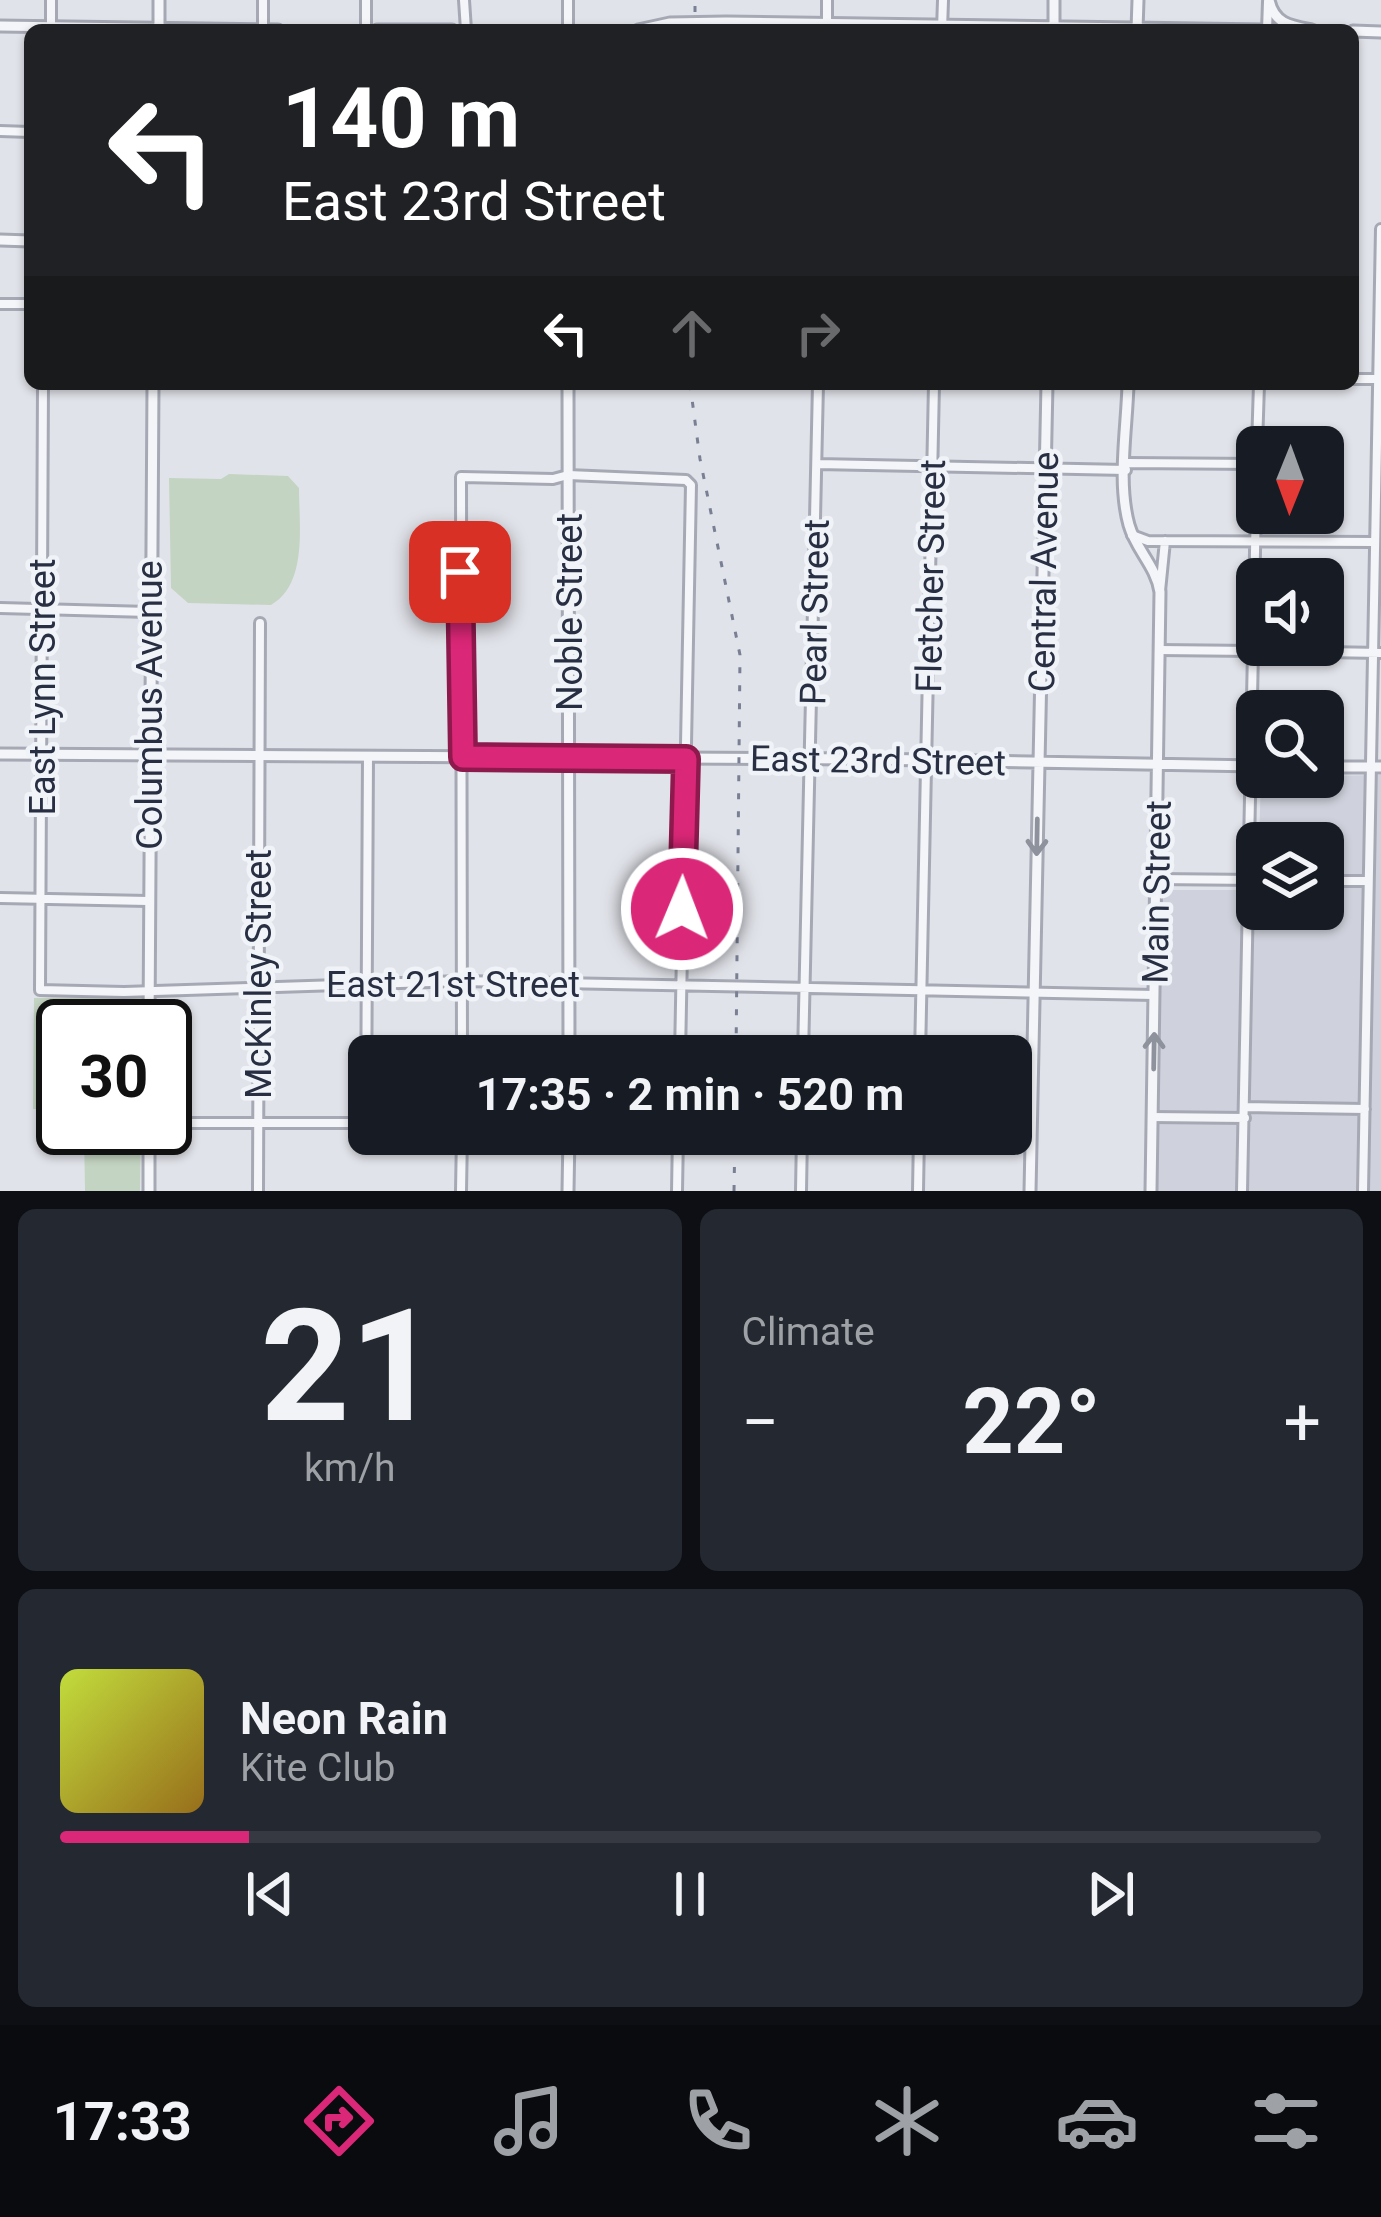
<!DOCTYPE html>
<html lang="en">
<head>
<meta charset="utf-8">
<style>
  body { margin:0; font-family:Roboto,sans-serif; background:#242831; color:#f1f3f6; height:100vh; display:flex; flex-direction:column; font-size:45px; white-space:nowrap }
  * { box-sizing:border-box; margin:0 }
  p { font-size:39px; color:#9ea1a6 }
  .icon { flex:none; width:66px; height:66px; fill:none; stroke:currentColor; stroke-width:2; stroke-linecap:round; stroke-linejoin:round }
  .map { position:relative; height:1191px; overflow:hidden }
  .sheet { display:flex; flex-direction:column; gap:18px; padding:18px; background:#0d0f14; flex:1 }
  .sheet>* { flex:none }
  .guide { position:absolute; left:24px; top:24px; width:1335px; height:366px; border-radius:18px; box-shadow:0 3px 9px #0004; background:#202124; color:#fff; overflow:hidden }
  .needle { width:78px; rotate:181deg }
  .tools { position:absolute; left:1236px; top:426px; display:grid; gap:24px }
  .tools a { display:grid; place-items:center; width:108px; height:108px; border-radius:18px; background:#171b24; box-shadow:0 3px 9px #0004; font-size:60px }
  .speed { position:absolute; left:36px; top:999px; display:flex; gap:24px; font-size:60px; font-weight:700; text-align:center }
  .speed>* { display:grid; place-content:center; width:156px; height:156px; border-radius:50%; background:#171b24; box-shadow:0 3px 9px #0004; line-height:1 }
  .speed .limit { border:6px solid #111; border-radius:18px; background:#fff; color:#111 }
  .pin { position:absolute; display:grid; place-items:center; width:102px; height:102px; color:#fff; margin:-51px; border-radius:24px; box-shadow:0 6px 18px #0006 }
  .me { position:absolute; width:132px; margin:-66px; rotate:1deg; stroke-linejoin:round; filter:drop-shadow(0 0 9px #0008) }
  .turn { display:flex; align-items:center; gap:42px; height:252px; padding:0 60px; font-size:54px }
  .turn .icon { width:156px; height:156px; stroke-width:2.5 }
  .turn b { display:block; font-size:84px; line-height:102px }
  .lanes { display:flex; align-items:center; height:114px; padding:0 60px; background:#0003; justify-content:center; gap:60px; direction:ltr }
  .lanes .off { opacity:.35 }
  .big { font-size:90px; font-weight:700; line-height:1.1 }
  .sheet .tile { flex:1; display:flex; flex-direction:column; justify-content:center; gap:18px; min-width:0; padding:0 42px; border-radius:18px; background:#242831 }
  .sheet .dial { align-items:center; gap:0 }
  .dial b { font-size:156px; line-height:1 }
  .song { display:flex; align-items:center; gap:36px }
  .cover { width:144px; height:144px; border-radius:18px; background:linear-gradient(135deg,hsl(70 70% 55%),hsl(40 70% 35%)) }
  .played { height:12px; border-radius:6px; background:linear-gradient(90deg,#db2777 15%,#363941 15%) }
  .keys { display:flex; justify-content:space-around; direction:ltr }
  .heat { display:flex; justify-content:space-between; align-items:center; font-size:66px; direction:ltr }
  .sheet .tiles { flex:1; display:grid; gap:18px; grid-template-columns:1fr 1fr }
  .tile:last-child { grid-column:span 2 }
  .trip { position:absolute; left:348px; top:1035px; width:684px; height:120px; border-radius:18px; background:#171b24; box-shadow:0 3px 9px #0004; font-weight:700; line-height:120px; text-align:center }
  .menu { display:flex; height:192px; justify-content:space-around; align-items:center; background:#090b0e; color:#9ea1a6 }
  .menu .icon { width:84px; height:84px }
  .menu .current { color:#db2777 }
  .menu b { font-size:54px; color:#f1f3f6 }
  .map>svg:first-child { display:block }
</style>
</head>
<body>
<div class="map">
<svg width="1381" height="1191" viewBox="0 0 1381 1191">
  <rect width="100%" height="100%" fill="#e1e3ea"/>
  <path fill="#cfd2dc" d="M1381,775V1191H1158L1162,890H1257V909H1323V843H1259L1261,777Z"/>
  <path fill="#c4d4c2" d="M229,474L288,476L299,488C299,525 308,584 271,605L188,603L171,588L169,478L221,479Z
    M142,997V1026H63V1109H33L34,998Z
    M84,1128H141L140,1191H85Z"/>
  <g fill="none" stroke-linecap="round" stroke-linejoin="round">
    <g stroke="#a6a9b4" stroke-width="14">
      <path id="minor" d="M464,0L466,30
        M568,0V30
        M51,29V0
        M263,29V0
        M366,30V0
        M827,30V0
        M942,30L943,0
        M1267,30L1268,2
        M0,131L30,132
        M0,304H30
        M1353,379H1381
        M43,384L40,990L124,992L462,981L1154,995
        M1257,447L1259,384
        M1126,463L1257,464
        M817,464L1126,470
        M1132,535L1148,541L1374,542
        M1160,591L1165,541
        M0,608L149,612
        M1159,650L1253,651
        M1324,652L1381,653
        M1155,879L1257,880
        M1323,881H1368
        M0,898L148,901
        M462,1056L461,477L553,479L568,475L686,480L691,485L680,1056
        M803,1056L818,384
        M920,1056L934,384
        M1245,1107L1365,1109
        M1152,1117L1245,1118
        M165,1123H368
        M366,1123L368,756
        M258,1191L260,623
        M461,1191L462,1134
        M677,1191L678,1134
        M801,1191L802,1134
        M918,1191L919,1134
        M1242,1191L1257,453
        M1363,1191L1381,229"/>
    </g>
    <g stroke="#a6a9b4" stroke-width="15">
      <path id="tertiary" d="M1269,0C1274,24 1291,26 1312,30
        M0,26L278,30
        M159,30V0
        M377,30H452
        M638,30L670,23L726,22L1264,30
        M1054,30V0
        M1137,30L1138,0
        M1353,31L1381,32
        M0,240L30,241
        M568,384L569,1056
        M1128,384C1127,428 1117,482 1129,525C1136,550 1156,566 1160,592L1151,1191
        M0,754L869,759L1257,766
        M1323,767H1381
        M149,1026L153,384
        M149,1128V1191
        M568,1191L569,1134
        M1030,1191L1047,384"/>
    </g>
    <use href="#minor" stroke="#f4f5f8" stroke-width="8"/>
    <use href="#tertiary" stroke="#f4f5f8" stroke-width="9"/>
    <path stroke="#798094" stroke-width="3" stroke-dasharray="6 12" stroke-linecap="butt" d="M695,30V0
      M690,384L700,459L740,655L736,1056
      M734,1191L735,1134"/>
  </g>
  <defs><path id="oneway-shaft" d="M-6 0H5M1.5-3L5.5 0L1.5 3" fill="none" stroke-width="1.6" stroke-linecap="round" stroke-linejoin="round" transform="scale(3)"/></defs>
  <g stroke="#8e929d">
    <use href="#oneway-shaft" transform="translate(1037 837) rotate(91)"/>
    <use href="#oneway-shaft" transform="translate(1154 1051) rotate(-89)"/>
  </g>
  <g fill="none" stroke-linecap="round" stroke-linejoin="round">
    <g stroke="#8e194d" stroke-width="30">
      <path id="route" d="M460,572L463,757L686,759L682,909"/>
    </g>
    <use href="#route" stroke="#db2777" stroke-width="21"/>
  </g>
  <g text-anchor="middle" stroke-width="9" stroke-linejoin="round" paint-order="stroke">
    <g font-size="36" fill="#282f42" stroke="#f0f3f7">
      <text transform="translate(1043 572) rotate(-89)" y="13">Central Avenue</text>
      <text transform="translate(930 576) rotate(-89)" y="13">Fletcher Street</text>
      <text transform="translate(569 612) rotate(-90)" y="13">Noble Street</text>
      <text transform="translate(814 612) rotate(-89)" y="13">Pearl Street</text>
      <text transform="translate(42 687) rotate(-90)" y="13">East Lynn Street</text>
      <text transform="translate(149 705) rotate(-90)" y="13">Columbus Avenue</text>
      <text transform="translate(878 760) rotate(1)" y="13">East 23rd Street</text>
      <text transform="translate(1156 892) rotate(-89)" y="13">Main Street</text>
      <text transform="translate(258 974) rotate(-90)" y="13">McKinley Street</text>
      <text x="453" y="997">East 21st Street</text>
    </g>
  </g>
</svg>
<div class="tools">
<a><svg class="needle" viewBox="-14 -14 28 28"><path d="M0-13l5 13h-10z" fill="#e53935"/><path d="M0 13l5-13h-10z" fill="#9ea1a6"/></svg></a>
<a><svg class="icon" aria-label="sound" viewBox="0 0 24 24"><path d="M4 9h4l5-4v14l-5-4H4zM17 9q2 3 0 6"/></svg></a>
<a><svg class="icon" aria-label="search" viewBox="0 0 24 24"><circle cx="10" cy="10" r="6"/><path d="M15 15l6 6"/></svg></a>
<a><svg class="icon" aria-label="layers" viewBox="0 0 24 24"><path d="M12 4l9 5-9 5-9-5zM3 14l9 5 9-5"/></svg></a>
</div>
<div class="speed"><div class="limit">30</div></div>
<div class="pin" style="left:460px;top:572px;background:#d93025"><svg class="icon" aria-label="arrive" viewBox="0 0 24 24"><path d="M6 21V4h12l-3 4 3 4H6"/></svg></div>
<svg class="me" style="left:682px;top:909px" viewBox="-20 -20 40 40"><circle r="17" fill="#db2777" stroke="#fff" stroke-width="3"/><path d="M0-11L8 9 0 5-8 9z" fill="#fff"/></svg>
<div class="trip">17:35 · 2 min · 520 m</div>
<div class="guide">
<div class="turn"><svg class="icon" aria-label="left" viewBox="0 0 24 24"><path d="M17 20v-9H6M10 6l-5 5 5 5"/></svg><div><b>140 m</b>East 23rd Street</div></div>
<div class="lanes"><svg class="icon" aria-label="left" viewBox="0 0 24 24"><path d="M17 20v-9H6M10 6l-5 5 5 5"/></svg><svg class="icon off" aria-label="ahead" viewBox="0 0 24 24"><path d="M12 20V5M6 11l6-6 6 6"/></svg><svg class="icon off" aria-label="right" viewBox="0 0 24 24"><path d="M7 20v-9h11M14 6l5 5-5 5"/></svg></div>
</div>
</div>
<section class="sheet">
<div class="tiles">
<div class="tile dial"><b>21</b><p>km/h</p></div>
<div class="tile"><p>Climate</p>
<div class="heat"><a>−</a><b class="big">22°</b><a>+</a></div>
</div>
<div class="tile">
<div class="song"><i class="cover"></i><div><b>Neon Rain</b><p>Kite Club</p></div></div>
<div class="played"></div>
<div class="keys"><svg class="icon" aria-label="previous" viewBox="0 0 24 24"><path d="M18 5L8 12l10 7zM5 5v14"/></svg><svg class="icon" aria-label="pause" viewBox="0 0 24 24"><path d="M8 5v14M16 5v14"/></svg><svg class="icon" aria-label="next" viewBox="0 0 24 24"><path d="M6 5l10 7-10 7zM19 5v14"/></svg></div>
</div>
</div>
</section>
<nav class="menu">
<b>17:33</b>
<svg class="icon current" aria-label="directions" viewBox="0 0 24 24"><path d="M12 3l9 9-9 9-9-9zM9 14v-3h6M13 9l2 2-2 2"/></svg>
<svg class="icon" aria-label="music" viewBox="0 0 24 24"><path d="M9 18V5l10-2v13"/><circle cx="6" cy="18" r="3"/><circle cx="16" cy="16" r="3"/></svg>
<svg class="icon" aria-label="phone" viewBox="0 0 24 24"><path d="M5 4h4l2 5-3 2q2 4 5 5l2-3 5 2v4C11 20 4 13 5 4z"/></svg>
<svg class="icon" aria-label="climate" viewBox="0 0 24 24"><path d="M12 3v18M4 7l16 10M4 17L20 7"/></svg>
<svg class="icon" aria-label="car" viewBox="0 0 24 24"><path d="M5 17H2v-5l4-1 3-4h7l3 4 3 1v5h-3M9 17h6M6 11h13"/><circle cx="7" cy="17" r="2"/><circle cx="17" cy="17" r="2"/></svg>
<svg class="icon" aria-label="filters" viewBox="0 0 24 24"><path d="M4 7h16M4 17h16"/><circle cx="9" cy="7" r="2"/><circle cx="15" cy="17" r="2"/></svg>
</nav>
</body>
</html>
